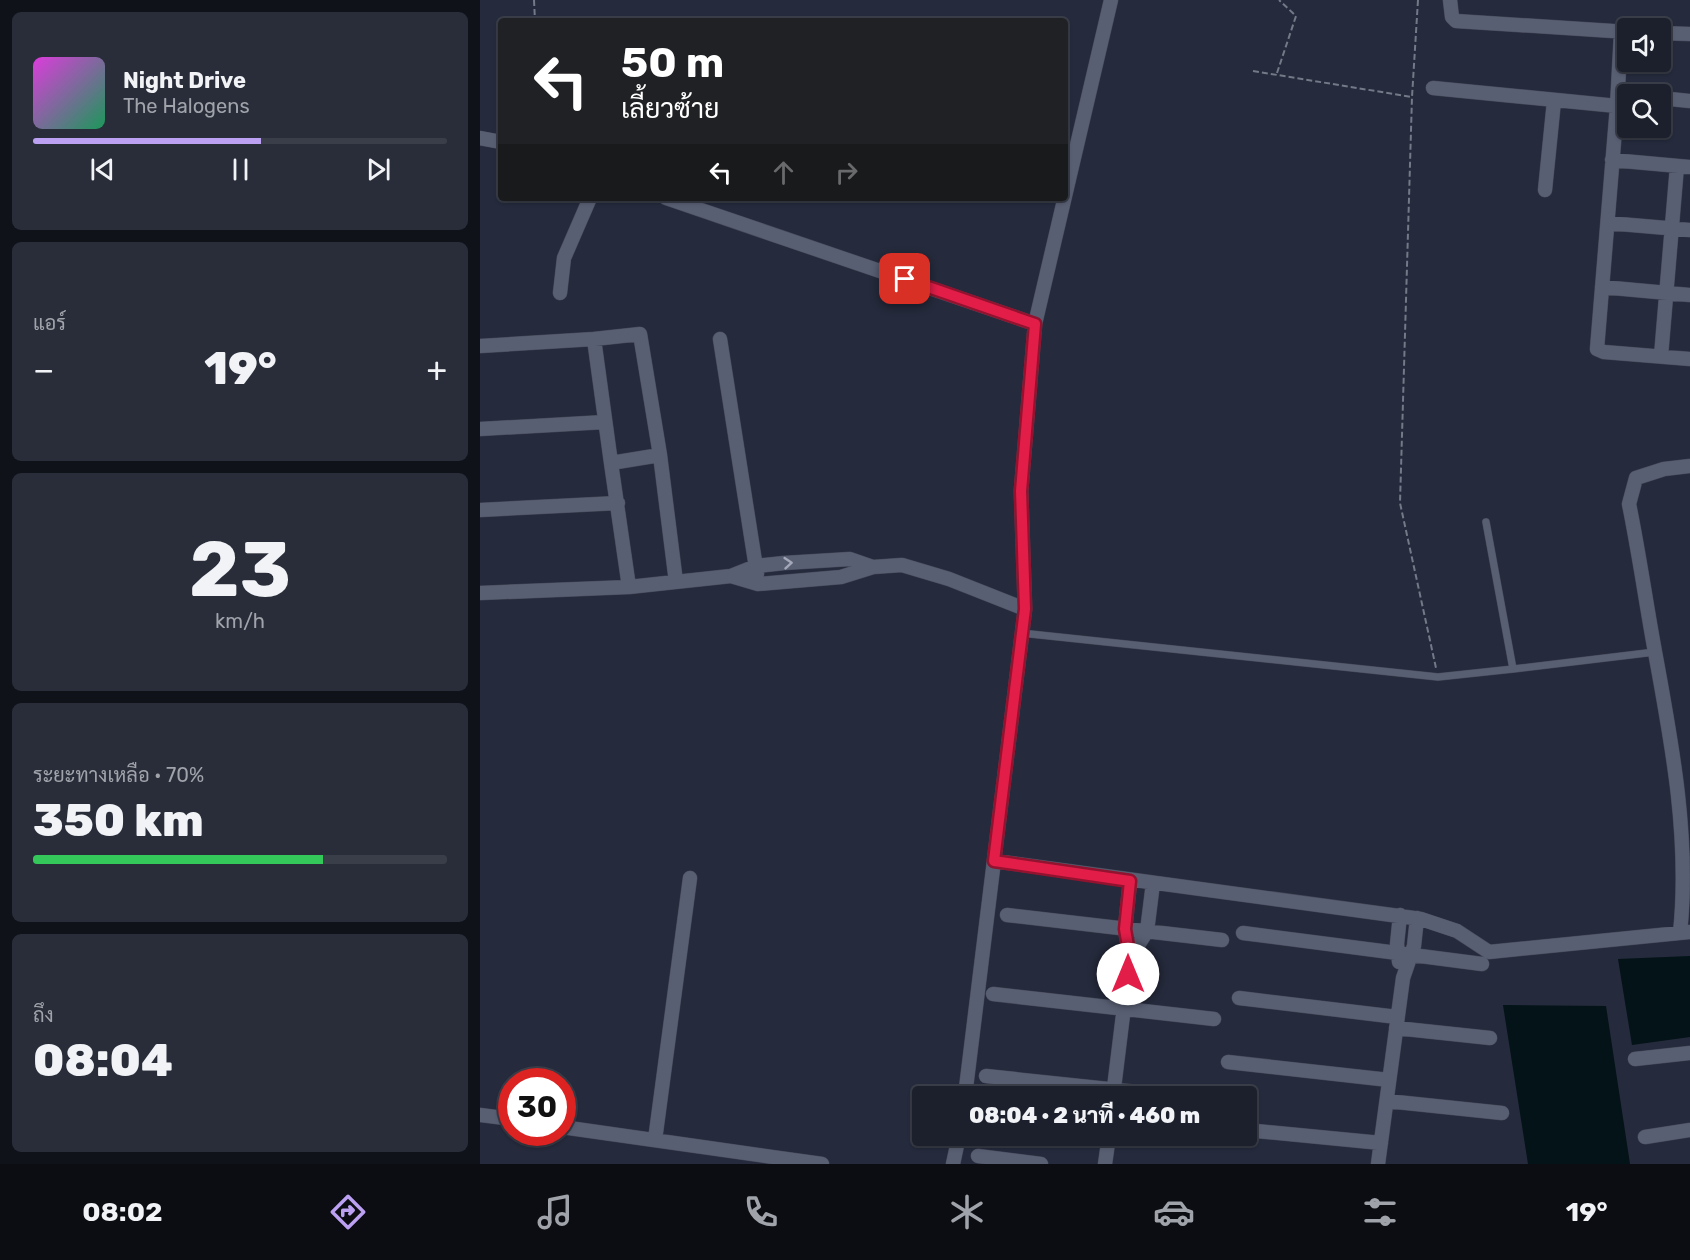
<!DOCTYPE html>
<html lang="th">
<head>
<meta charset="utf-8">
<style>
  body { margin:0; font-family:Rubik,Sarabun,sans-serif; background:#292d39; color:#f1f3f6; height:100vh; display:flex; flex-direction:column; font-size:22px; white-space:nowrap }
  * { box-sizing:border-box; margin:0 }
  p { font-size:20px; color:#a0a3aa }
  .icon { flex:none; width:33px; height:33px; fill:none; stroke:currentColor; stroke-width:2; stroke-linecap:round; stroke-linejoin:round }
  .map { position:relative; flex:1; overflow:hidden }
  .sheet { display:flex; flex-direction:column; gap:12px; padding:12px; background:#0f1219; width:480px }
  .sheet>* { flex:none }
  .banner { position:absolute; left:18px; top:18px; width:570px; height:183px; border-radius:6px; box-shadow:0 2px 4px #0004,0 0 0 2px #3a3e49; background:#202124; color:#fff; overflow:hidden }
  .buttons { position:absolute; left:1137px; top:18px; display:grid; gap:12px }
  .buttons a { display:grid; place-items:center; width:54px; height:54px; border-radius:6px; background:#1c202d; box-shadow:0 2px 4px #0004,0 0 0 2px #3a3e49; font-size:30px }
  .speed { position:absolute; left:18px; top:1068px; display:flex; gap:12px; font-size:30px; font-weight:700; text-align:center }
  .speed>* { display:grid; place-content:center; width:78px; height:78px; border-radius:50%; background:#1c202d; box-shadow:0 2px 4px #0004,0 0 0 2px #3a3e49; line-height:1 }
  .speed .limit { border:9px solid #d22; background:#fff; color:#111 }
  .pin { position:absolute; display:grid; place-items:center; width:51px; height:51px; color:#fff; margin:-26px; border-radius:12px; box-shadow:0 3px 9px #0006 }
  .me { position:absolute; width:66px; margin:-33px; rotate:0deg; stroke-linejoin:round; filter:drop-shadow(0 0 4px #0008) }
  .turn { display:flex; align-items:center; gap:21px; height:126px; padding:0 24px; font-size:27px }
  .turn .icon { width:78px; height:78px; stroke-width:2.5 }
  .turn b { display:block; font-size:42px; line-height:51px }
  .lanes { display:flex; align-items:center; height:57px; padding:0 24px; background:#0003; justify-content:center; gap:30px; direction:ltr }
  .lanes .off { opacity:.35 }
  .big { font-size:45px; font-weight:800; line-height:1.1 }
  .sheet .tile { flex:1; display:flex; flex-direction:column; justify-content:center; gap:9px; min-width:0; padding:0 21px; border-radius:9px; background:#292d39 }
  .sheet .dial { align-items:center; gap:0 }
  .dial b { font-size:78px; line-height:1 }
  .song { display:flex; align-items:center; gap:18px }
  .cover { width:72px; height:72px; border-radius:9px; background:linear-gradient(135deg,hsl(300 70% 55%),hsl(150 70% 35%)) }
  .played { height:6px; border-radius:3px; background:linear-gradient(90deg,#bca0f2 55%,#3a3e49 55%) }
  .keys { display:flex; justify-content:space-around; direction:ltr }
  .heat { display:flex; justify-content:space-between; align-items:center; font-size:33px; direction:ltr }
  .charge { height:9px; border-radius:4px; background:linear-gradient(90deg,#34c759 70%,#3a3e49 0) }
  .trip { position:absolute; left:432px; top:1086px; width:345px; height:60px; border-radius:6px; background:#1c202d; box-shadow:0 2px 4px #0004,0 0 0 2px #3a3e49; font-weight:800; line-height:60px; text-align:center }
  .tab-bar { display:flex; height:96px; justify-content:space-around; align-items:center; background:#0b0d12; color:#a0a3aa }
  .tab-bar .icon { width:42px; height:42px }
  .tab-bar .on { color:#bca0f2 }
  .tab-bar b { font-size:27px; color:#f1f3f6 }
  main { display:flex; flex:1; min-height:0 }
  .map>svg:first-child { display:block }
</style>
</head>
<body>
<main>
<section class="sheet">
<div class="tile">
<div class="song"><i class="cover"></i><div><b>Night Drive</b><p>The Halogens</p></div></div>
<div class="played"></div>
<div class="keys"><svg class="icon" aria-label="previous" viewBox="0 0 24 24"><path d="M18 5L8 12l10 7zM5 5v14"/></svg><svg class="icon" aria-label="pause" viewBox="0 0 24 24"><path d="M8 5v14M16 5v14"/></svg><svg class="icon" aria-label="next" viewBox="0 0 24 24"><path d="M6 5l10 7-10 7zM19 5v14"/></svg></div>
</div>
<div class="tile"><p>แอร์</p>
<div class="heat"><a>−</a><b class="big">19°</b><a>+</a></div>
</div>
<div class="tile dial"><b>23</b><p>km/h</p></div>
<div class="tile"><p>ระยะทางเหลือ · 70%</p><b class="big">350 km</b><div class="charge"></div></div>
<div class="tile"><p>ถึง</p><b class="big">08:04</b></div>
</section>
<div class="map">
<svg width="1210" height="1164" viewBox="0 0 1210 1164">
  <rect width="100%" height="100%" fill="#252a3c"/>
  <path fill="#031317" d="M1210,956V1037L1152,1045L1138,959Z
    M1023,1005L1126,1006L1150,1164H1048Z"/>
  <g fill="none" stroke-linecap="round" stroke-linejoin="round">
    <g stroke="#444857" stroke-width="8">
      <path id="service" d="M1006,522L1033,669L1175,652
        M541,633L958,677L1033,669"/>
    </g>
    <g stroke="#444857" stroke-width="15">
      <path id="minor" d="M970,0L972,17L976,21L1148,32
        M1180,33L1210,34
        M953,88L1137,106L1141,32
        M1180,98L1210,101
        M1137,106L1117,349L1124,352L1210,359
        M0,138L21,142
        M1132,160L1210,167
        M1065,190L1074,101
        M186,198L555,324
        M1128,223L1210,230
        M1122,287L1210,295
        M80,293L84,258L110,198
        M114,339L131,463
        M240,339L277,574
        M0,346L114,339L160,334L180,455L131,463L149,587L251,576L276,566L304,563L370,559L393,567
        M1181,356L1197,166
        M0,429L125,422
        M180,455L196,582
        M0,510L138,503
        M251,576L278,584L361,577L393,567L422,565L469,579L545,609
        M0,593L149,587
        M515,861L941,919L977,931L1009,952L1210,932
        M527,915L742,940
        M763,933L1002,964
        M1200,933C1210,840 1192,744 1175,652C1166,603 1159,553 1149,504L1156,478L1184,469L1210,466
        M650,958L667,931L673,883
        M919,962L917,944L920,915
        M513,994L734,1019
        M759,998L917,1017
        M916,1028L1010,1038
        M1155,1059L1210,1053
        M748,1062L909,1080
        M506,1076L695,1096
        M485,1096L545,609L541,491L555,324L631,0
        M633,1096L650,958L645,929L650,881
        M907,1101L1022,1113
        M0,1115L32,1119
        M82,1127L342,1164
        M766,1130L901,1143
        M1165,1137L1210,1130
        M175,1140L210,878
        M498,1156L561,1164
        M473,1164L479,1136
        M625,1164L629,1136
        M898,1164L923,978L934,946L937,918"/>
    </g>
    <path stroke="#747988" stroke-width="2" stroke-dasharray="6 3" stroke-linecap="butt" d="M54,0L55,21
      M938,0L932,97L920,503L956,668
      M773,71L932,97
      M797,73L816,16L799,0"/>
    <use href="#service" stroke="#595f73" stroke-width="7"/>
    <use href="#minor" stroke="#595f73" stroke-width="14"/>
  </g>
  <defs><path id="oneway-chevron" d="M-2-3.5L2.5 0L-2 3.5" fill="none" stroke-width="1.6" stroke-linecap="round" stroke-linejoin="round" transform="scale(1.5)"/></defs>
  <use stroke="#a4a8b8" href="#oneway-chevron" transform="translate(308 563) rotate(-5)"/>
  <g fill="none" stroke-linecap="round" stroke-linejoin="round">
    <g stroke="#92132f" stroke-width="15">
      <path id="route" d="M425,279L555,324L541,491L545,609L514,861L650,881L645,929L650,958L648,974"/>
    </g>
    <use href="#route" stroke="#e11d48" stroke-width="10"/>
  </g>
</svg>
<div class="buttons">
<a><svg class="icon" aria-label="sound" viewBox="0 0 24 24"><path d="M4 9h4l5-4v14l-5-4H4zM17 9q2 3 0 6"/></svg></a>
<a><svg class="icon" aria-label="search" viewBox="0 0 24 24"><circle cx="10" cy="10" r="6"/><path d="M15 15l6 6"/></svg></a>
</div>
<div class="speed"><div class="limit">30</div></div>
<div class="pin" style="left:425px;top:279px;background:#d93025"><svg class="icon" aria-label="arrive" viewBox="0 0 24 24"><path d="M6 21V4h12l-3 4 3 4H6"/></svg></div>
<svg class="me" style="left:648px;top:974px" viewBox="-20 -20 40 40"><circle r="19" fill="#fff"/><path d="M0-13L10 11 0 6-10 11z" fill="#e11d48"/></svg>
<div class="trip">08:04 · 2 นาที · 460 m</div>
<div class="banner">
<div class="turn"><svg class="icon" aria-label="left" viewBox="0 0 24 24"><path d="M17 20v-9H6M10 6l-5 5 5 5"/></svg><div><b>50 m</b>เลี้ยวซ้าย</div></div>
<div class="lanes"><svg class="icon" aria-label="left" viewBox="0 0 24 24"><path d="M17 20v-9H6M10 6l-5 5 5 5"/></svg><svg class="icon off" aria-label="ahead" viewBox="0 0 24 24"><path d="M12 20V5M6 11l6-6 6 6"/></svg><svg class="icon off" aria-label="right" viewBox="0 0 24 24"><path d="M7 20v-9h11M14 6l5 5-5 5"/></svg></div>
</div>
</div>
</main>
<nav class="tab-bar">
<b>08:02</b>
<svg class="icon on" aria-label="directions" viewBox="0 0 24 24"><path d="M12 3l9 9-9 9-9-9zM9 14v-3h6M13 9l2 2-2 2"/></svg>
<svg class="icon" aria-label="music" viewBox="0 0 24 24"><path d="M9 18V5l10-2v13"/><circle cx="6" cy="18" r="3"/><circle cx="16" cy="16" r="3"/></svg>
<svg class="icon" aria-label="phone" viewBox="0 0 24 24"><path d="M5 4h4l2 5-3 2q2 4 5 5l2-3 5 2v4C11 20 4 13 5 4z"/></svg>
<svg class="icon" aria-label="climate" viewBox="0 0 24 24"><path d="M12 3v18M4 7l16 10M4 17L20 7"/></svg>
<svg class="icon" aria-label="car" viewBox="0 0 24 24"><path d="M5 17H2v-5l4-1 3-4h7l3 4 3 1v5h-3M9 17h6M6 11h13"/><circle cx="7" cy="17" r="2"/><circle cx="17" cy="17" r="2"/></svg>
<svg class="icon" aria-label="filters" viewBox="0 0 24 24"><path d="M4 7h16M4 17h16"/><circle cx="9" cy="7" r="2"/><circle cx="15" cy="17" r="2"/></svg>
<b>19°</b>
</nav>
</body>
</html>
